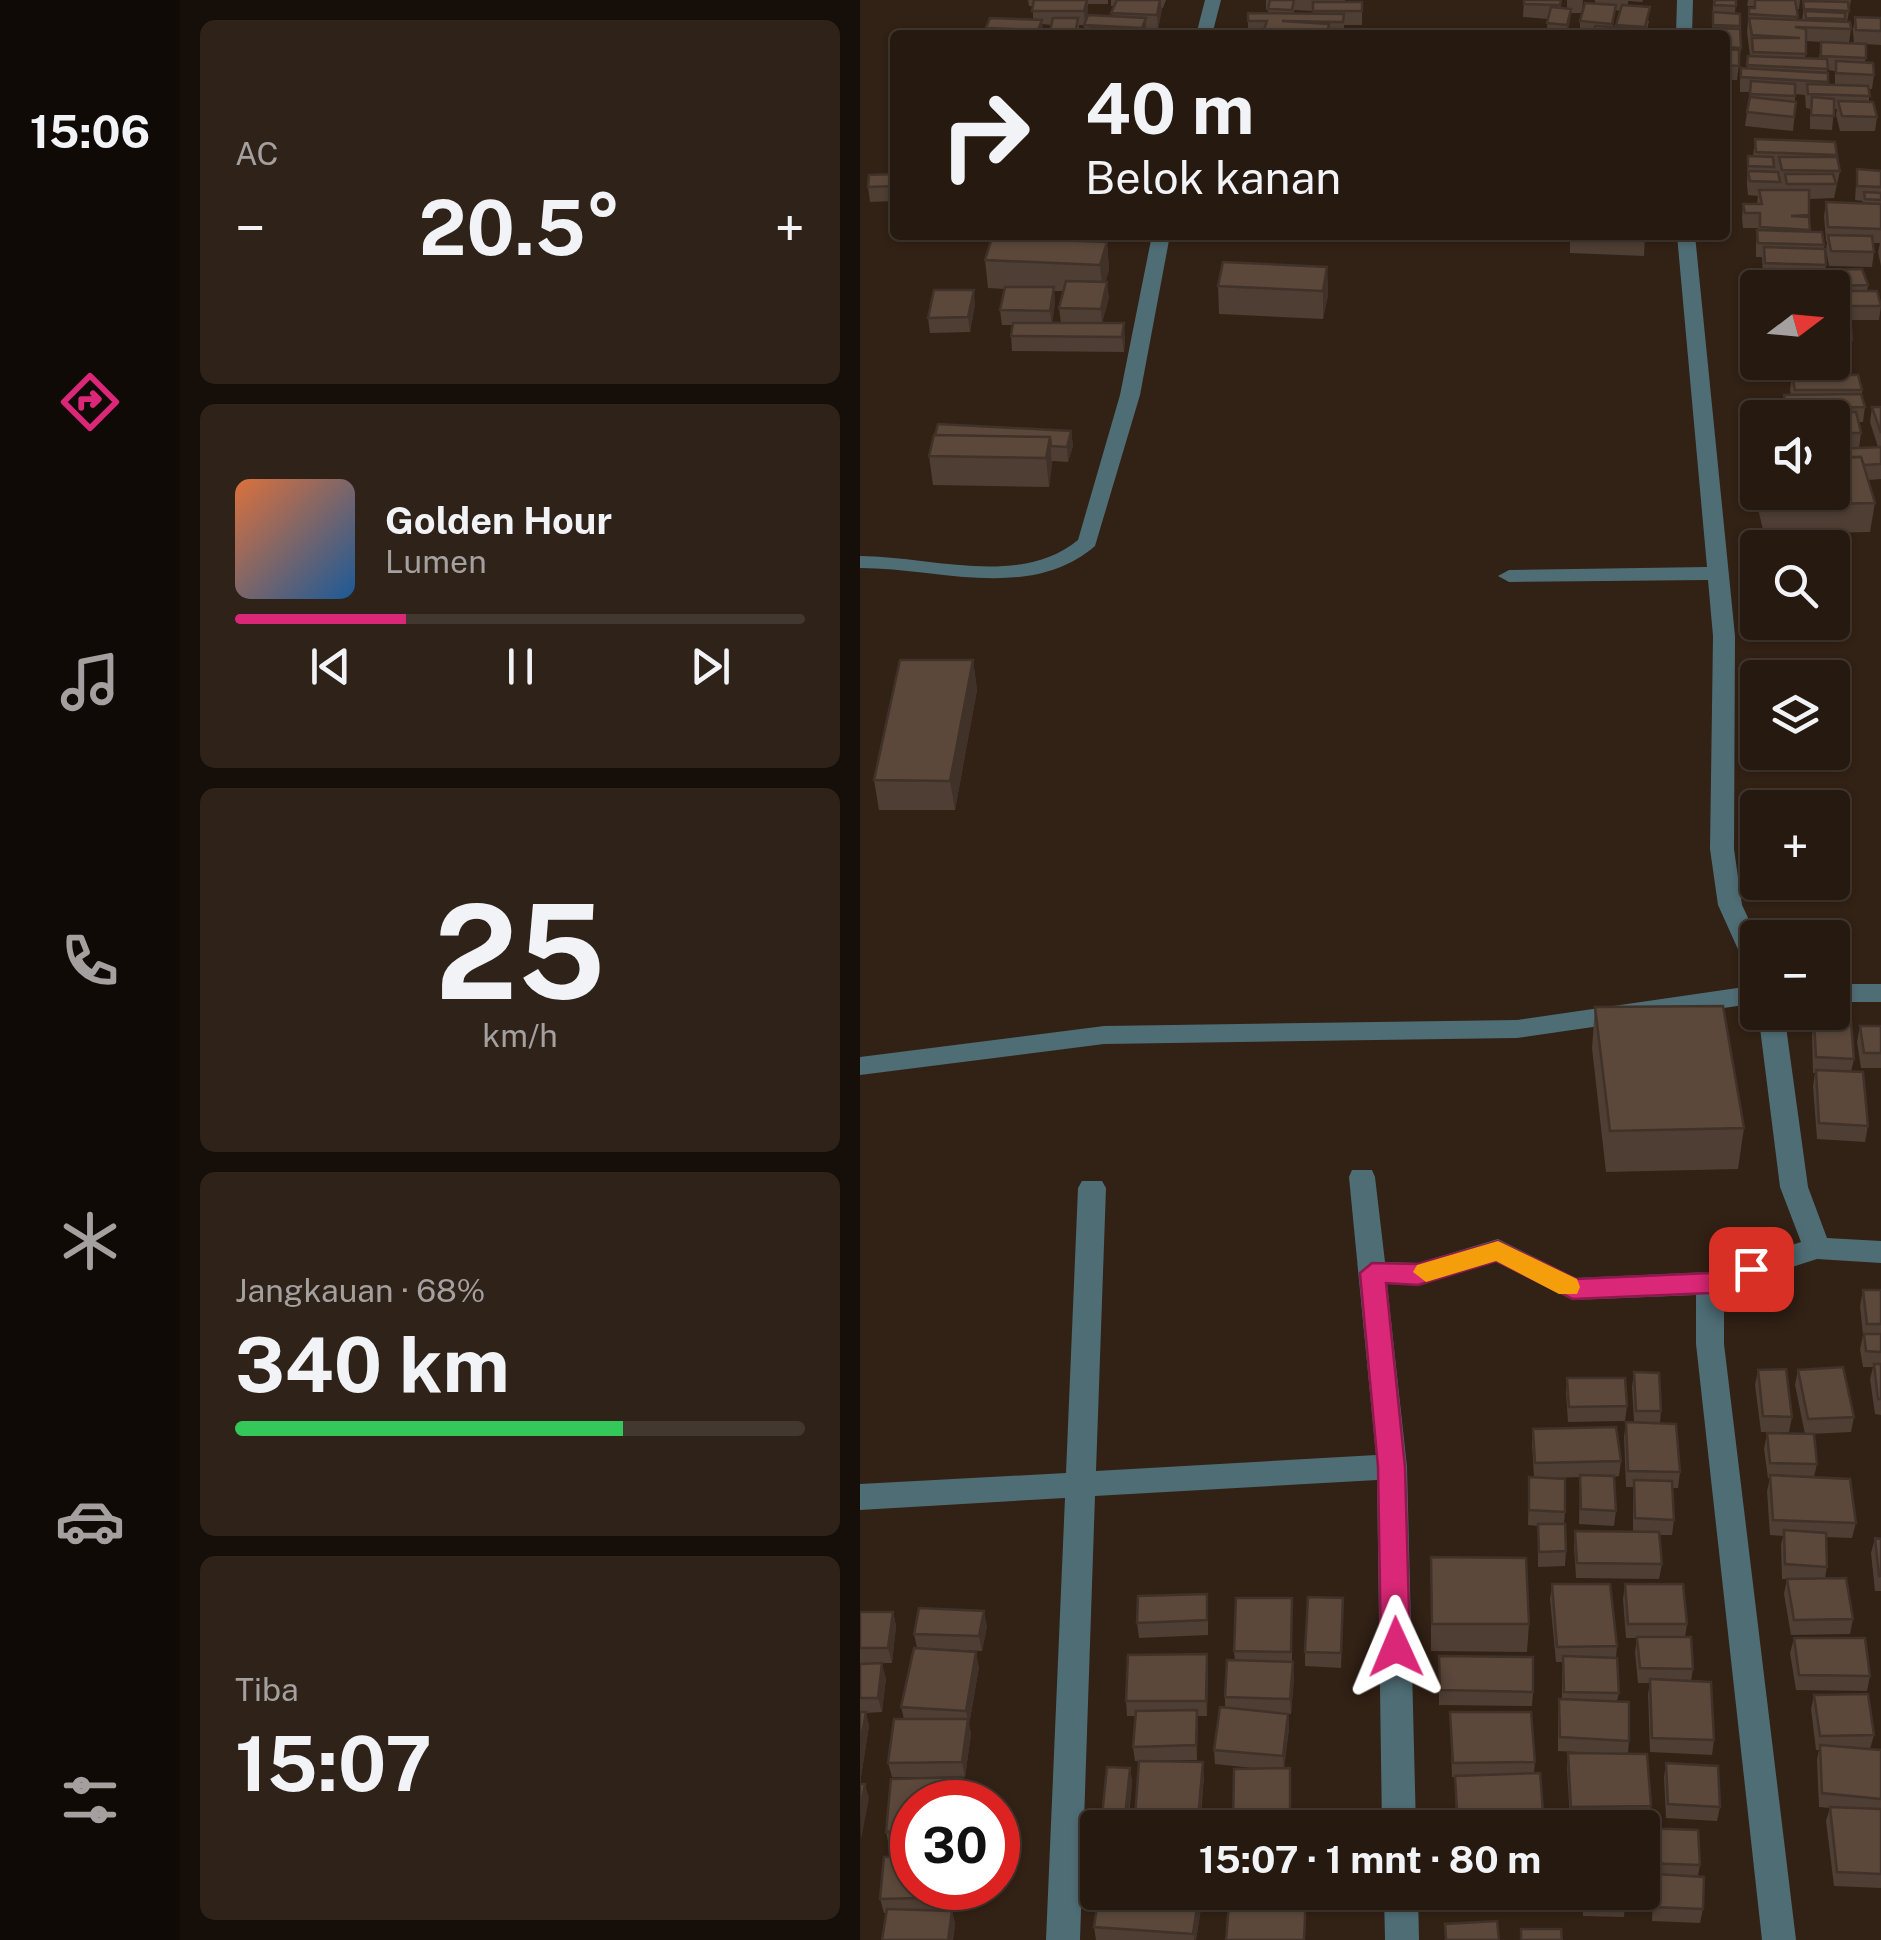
<!DOCTYPE html>
<html lang="id">
<head>
<meta charset="utf-8">
<style>
  body { margin:0; font-family:"Public Sans",sans-serif; background:#2e2219; color:#f1f3f6; height:100vh; display:flex; flex-direction:column; font-size:38px; white-space:nowrap }
  * { box-sizing:border-box; margin:0 }
  p { font-size:32px; color:#a4a09f }
  .icon { flex:none; width:55px; height:55px; fill:none; stroke:currentColor; stroke-width:2; stroke-linecap:round; stroke-linejoin:round }
  .map { position:relative; flex:1; overflow:hidden }
  .details { display:flex; flex-direction:column; gap:20px; padding:20px; background:#150e09; width:680px }
  .details>* { flex:none }
  .guide { position:absolute; left:30px; top:30px; width:840px; height:210px; border-radius:10px; box-shadow:0 2px 8px #0004,0 0 0 2px #423830; background:#261910; color:#f1f3f6; overflow:hidden }
  .needle { width:65px; rotate:74deg }
  .tools { position:absolute; left:880px; top:270px; display:grid; gap:20px }
  .tools a { display:grid; place-items:center; width:110px; height:110px; border-radius:10px; background:#261910; box-shadow:0 2px 8px #0004,0 0 0 2px #423830; font-size:50px }
  .speed { position:absolute; left:30px; top:1780px; display:flex; gap:20px; font-size:50px; font-weight:700; text-align:center }
  .speed>* { display:grid; place-content:center; width:130px; height:130px; border-radius:50%; background:#261910; box-shadow:0 2px 8px #0004,0 0 0 2px #423830; line-height:1 }
  .speed .limit { border:15px solid #d22; background:#fff; color:#111 }
  .pin { position:absolute; display:grid; place-items:center; width:85px; height:85px; color:#fff; margin:-42px; border-radius:20px; box-shadow:0 5px 15px #0006 }
  .me { position:absolute; width:110px; margin:-55px; rotate:359deg; stroke-linejoin:round; filter:drop-shadow(0 0 8px #0008) }
  .turn { display:flex; align-items:center; gap:35px; height:210px; padding:0 30px; font-size:45px }
  .turn .icon { width:130px; height:130px; stroke-width:2.5 }
  .turn b { display:block; font-size:70px; line-height:85px }
  .big { font-size:75px; font-weight:700; line-height:1.1 }
  .details .card { flex:1; display:flex; flex-direction:column; justify-content:center; gap:15px; min-width:0; padding:0 35px; border-radius:15px; background:#2e2219 }
  .details .dial { align-items:center; gap:0 }
  .dial b { font-size:130px; line-height:1 }
  .song { display:flex; align-items:center; gap:30px }
  .cover { width:120px; height:120px; border-radius:15px; background:linear-gradient(135deg,hsl(20 70% 55%),hsl(210 70% 35%)) }
  .played { height:10px; border-radius:5px; background:linear-gradient(90deg,#db2777 30%,#423830 30%) }
  .keys { display:flex; justify-content:space-around; direction:ltr }
  .heat { display:flex; justify-content:space-between; align-items:center; font-size:55px; direction:ltr }
  .charge { height:15px; border-radius:8px; background:linear-gradient(90deg,#34c759 68%,#423830 0) }
  .trip { position:absolute; left:220px; top:1810px; width:580px; height:100px; border-radius:10px; background:#261910; box-shadow:0 2px 8px #0004,0 0 0 2px #423830; font-weight:700; line-height:100px; text-align:center }
  main { display:flex; flex:1; min-height:0 }
  .tab-bar { display:flex; flex-direction:column; width:180px; justify-content:space-around; align-items:center; background:#0f0a06; color:#a4a09f }
  .tab-bar .icon { width:70px; height:70px }
  .tab-bar .active { color:#db2777 }
  .tab-bar b { font-size:45px; color:#f1f3f6 }
  .map>svg:first-child { display:block }
</style>
</head>
<body>
<main>
<nav class="tab-bar">
<b>15:06</b>
<svg class="icon active" aria-label="directions" viewBox="0 0 24 24"><path d="M12 3l9 9-9 9-9-9zM9 14v-3h6M13 9l2 2-2 2"/></svg>
<svg class="icon" aria-label="music" viewBox="0 0 24 24"><path d="M9 18V5l10-2v13"/><circle cx="6" cy="18" r="3"/><circle cx="16" cy="16" r="3"/></svg>
<svg class="icon" aria-label="phone" viewBox="0 0 24 24"><path d="M5 4h4l2 5-3 2q2 4 5 5l2-3 5 2v4C11 20 4 13 5 4z"/></svg>
<svg class="icon" aria-label="climate" viewBox="0 0 24 24"><path d="M12 3v18M4 7l16 10M4 17L20 7"/></svg>
<svg class="icon" aria-label="car" viewBox="0 0 24 24"><path d="M5 17H2v-5l4-1 3-4h7l3 4 3 1v5h-3M9 17h6M6 11h13"/><circle cx="7" cy="17" r="2"/><circle cx="17" cy="17" r="2"/></svg>
<svg class="icon" aria-label="filters" viewBox="0 0 24 24"><path d="M4 7h16M4 17h16"/><circle cx="9" cy="7" r="2"/><circle cx="15" cy="17" r="2"/></svg>
</nav>
<section class="details">
<div class="card"><p>AC</p>
<div class="heat"><a>−</a><b class="big">20.5°</b><a>+</a></div>
</div>
<div class="card">
<div class="song"><i class="cover"></i><div><b>Golden Hour</b><p>Lumen</p></div></div>
<div class="played"></div>
<div class="keys"><svg class="icon" aria-label="previous" viewBox="0 0 24 24"><path d="M18 5L8 12l10 7zM5 5v14"/></svg><svg class="icon" aria-label="pause" viewBox="0 0 24 24"><path d="M8 5v14M16 5v14"/></svg><svg class="icon" aria-label="next" viewBox="0 0 24 24"><path d="M6 5l10 7-10 7zM19 5v14"/></svg></div>
</div>
<div class="card dial"><b>25</b><p>km/h</p></div>
<div class="card"><p>Jangkauan · 68%</p><b class="big">340 km</b><div class="charge"></div></div>
<div class="card"><p>Tiba</p><b class="big">15:07</b></div>
</section>
<div class="map">
<svg width="1021" height="1940" viewBox="0 0 1021 1940">
  <rect width="100%" height="100%" fill="#322115"/>
  <g fill="none" stroke-linecap="round" stroke-linejoin="round">
    <path fill="#4f6d75" fill-rule="evenodd" d="M345,0H361L352,35H336Z
      M817,0H833L832,35H816Z
      M292,235H310L280,395L235,546C170,602 78,568 0,568V556C69,556 160,588 218,540L260,395Z
      M817,235H835L875,636L874,849L882,905L898,939V976L886,967L858,905L850,849L853,636L848,580L649,582L638,576L649,570L847,567Z
      M972,984H1021V1002H972Z
      M898,985V1003L657,1038L244,1044L0,1075V1057L244,1026L657,1020Z
      M898,1012H924L948,1187L967,1238L1021,1241V1263L957,1259L864,1289V1344L936,1940H902L836,1344V1295L713,1300L636,1262L558,1285L527,1284L547,1467L556,1828H522L517,1480L235,1496L220,1940H186L205,1498L0,1510V1484L206,1473L218,1188L222,1181H242L246,1188L236,1471L516,1455L489,1177L492,1170H512L515,1177L525,1262L558,1263L638,1239L716,1278L850,1272L941,1242L920,1187Z
      M524,1892H558L559,1940H525Z"/>
  </g>
  <path fill="#4e3e33" fill-rule="evenodd" d="M168,0H248V4H228L227,17L251,16L254,6H251V0H306L303,8H302L298,29L286,28L285,35H225L224,25H219V35H189L191,25L182,24L183,33L127,31L126,28L173,19V6H169Z
    M406,0H485V2H502V25H484V30L518,35H388V21L408,14V10H406ZM434,10L453,11V14H434Z
    M664,0H701V8L707,9V0H723L722,13H711L707,35H686L688,19L663,17Z
    M735,0H783L782,2L768,1V5L789,21L786,35H720V21L735,3ZM755,10L760,11L756,27H753Z
    M853,0H876L875,13L880,14L881,48L877,80H865V35H852Z
    M888,0H940L939,9H936L937,20H942L945,0H991L987,22L991,29L989,43L994,44L993,30L995,17L1021,18V45L1004,44H1006L1005,63L1014,75L1012,89H1009V102L1017,117L1015,131H980L976,115L977,109H974L972,130L950,129V109L946,108L945,95L935,94V102H936L933,131L885,126L890,92H880V82L881,68H887L888,56H890L887,32L889,8H894L895,6H887ZM946,41L961,42L959,59L945,58ZM967,70L975,71V85H968Z
    M895,139L977,155L980,171L974,198L949,199V232L964,245L966,265L964,280L898,288V314L892,290L893,275H903L902,257H896V244L898,228H883L882,218L883,204H897L898,196L888,195L887,185L888,156H893Z
    M997,169L1021,171V266L1018,252L1020,243H1013L1014,252L1012,267L969,266L966,250L967,242L966,241L964,216L966,202L1002,203L1003,201L995,200Z
    M35,174V201L10,202L8,187Z
    M710,235H785L784,256L710,253Z
    M247,242L249,270L245,282L249,297L242,323L265,338L264,352L152,351L151,336L153,325H142L140,310L144,289L128,288L125,260ZM194,291H204L199,308L201,323H192L195,302Z
    M467,267L468,295L463,319L359,314L358,286Z
    M971,270L1008,285L1007,291L1021,306L1019,320H980L977,306V301H975L972,288H970L969,285Z
    M115,304L110,332L70,333L68,318Z
    M972,326L992,340L990,355H972Z
    M932,375L1002,390V395L1005,407L1003,422H999L1001,433L999,448H972V418H921L924,395H931L930,390Z
    M1012,407H1021V479L1008,480L1015,503L1010,532L904,534L893,488L896,459L898,492H972L974,458H977L978,449L1018,447L1010,422Z
    M211,431L213,446L208,462L192,461L189,487L73,485L69,456Z
    M113,660L117,690L95,810H19L14,780Z
    M735,1007L884,1128L878,1169L746,1172L732,1048Z
    M954,1020L994,1059L991,1072L1008,1126L1005,1142L957,1139L953,1086L955,1073H953L952,1036Z
    M1000,1026H1021V1068H1001L997,1042Z
    M1003,1290H1021V1415L1015,1414L1010,1379L1013,1367H1003L1000,1349L1003,1335L1000,1306Z
    M898,1370L932,1417L929,1432H901L895,1385Z
    M938,1370L994,1417L991,1432L950,1434L957,1464L954,1477L996,1523L992,1538L966,1537L967,1567L965,1578L993,1619L990,1634L931,1635L924,1594L927,1579H929H922L921,1545L923,1536L910,1535L907,1491L910,1478H908L904,1449L907,1433L945,1434L935,1385Z
    M774,1372L801,1411L800,1423L820,1472L818,1488H813L814,1520L812,1535H799L802,1564L799,1579L716,1578L714,1546L715,1531L773,1532V1487H766L764,1437L766,1422H774L772,1387Z
    M707,1378L767,1406L765,1421L708,1422L706,1393Z
    M673,1429L761,1461L759,1476L754,1477L756,1511L754,1526L719,1524L720,1477L692,1478L705,1512L704,1524L706,1551L705,1566L678,1567V1526L668,1525L669,1477H674L672,1444Z
    M1015,1538L1021,1539V1591H1015L1011,1553Z
    M571,1557L669,1624L667,1652L571,1651Z
    M692,1584L757,1646L756,1658L759,1693L757,1701L769,1741L768,1753L791,1806L789,1820L710,1821L707,1768L708,1753H738L698,1751V1713L699,1699H702V1662H696L690,1599Z
    M765,1584L827,1624L825,1637L833,1669L831,1681L854,1740L852,1755L790,1752L788,1694L790,1683H778L775,1652L777,1638H766L763,1599Z
    M432,1598V1662L434,1677L431,1714H428L429,1728L424,1768L402,1769L355,1764L354,1750L365,1708V1697L375,1661L374,1651Z
    M348,1609V1635L279,1638L277,1623Z
    M0,1612H33L36,1626L32,1663H0Z
    M483,1613L481,1668L445,1666V1652Z
    M127,1626L122,1651L57,1648L54,1634Z
    M934,1638L1010,1676L1007,1691L936,1690L930,1653Z
    M0,1664L26,1678L22,1712L6,1713L9,1726L0,1783Z
    M119,1667L109,1725L111,1734L105,1777H32L28,1763L44,1719L41,1707Z
    M348,1669L347,1716H337V1760L275,1761L273,1747L275,1716H267L266,1701Z
    M579,1670L673,1692L672,1706L579,1705Z
    M954,1695L1014,1735L1010,1749L1021,1750V1888L974,1886L966,1821L970,1808L959,1807L957,1760L959,1750H956L951,1709Z
    M590,1712L675,1762L674,1773L683,1828H596L595,1777H592Z
    M806,1763L860,1807L857,1821L806,1818L804,1777Z
    M270,1768L272,1782L268,1828H244L242,1816Z
    M344,1776L340,1828H276L275,1817Z
    M103,1777L107,1791L106,1802H52V1845L29,1846L26,1832L31,1779Z
    M782,1828L840,1865L838,1876L843,1909L840,1923L792,1921L794,1878L782,1877Z
    M52,1888H100L98,1911H92L95,1924L93,1940H22L26,1913H24L20,1899Z
    M359,1892H446L445,1940H366L369,1898H359Z
    M612,1892H691V1894Z
    M723,1892H766L764,1917L723,1916Z
    M341,1908L336,1940H236L234,1927Z"/>
  <path fill="#403229" d="M227,0L228,11L225,25L224,11Z
    M300,0L302,10L298,29L297,15Z
    M711,9L710,23L706,35L707,25Z
    M286,18V31L285,35H281L282,28Z
    M182,20L183,33V35H178V30Z
    M247,242L249,270L243,293L240,265Z
    M467,267L468,295L463,319V291Z
    M247,282L249,297L242,324L241,309Z
    M194,287L195,302L192,326L190,311Z
    M114,290L115,304L110,332L108,317Z
    M264,323L265,338L264,352L262,337Z
    M211,431L213,446L208,462L207,447Z
    M190,437L192,466L189,487L186,458Z
    M113,660L117,690L95,810L90,781Z
    M124,1611L127,1626L122,1651L119,1636Z
    M33,1612L36,1626L32,1663L28,1648Z
    M116,1652L119,1667L109,1725L106,1711Z
    M347,1654L348,1669L347,1716L346,1701Z
    M433,1662L434,1677L431,1714L430,1699Z
    M22,1663L26,1678L22,1712L18,1698Z
    M337,1710L338,1725L337,1760L336,1745Z
    M6,1712L9,1726L0,1783V1745Z
    M428,1714L429,1728L424,1771L423,1756Z
    M108,1719L111,1734L105,1777L102,1762Z
    M343,1762L344,1776L339,1828L338,1818Z
    M270,1768L272,1782L267,1828L265,1817Z
    M103,1777L107,1791L106,1802H101Z
    M5,1784L9,1798L1,1840L0,1810Z
    M96,1888H100L98,1911L95,1897Z
    M339,1894L341,1908L336,1940H334Z
    M92,1911L95,1924L93,1940H88Z"/>
  <path fill="#5b483b" stroke="#403229" stroke-width="2.5" d="M174,0H227L224,11H172Z
    M257,0H300L297,15L251,13Z
    M410,0H434L432,10L408,9Z
    M664,0H701L700,5L664,4Z
    M855,0H876V6L854,5Z
    M895,0H935L938,17L889,14V8H895Z
    M943,1L988,2L989,11L944,9Z
    M453,2H502V11H453Z
    M725,3L756,5L752,24L720,21Z
    M762,5L790,7L785,27L756,25Z
    M691,7L711,9L707,25L687,23Z
    M945,11L985,13V19L946,18Z
    M853,12L880,14V26L853,25Z
    M388,13L484,14L483,22L422,21L469,24L467,34L402,35L407,21H388Z
    M228,15L286,18L282,28L224,25Z
    M995,17L1021,18V31L996,30Z
    M130,18L182,20L178,30L126,28Z
    M193,18H218L215,35H189Z
    M889,18L990,22L991,29L935,27L946,29V54L893,52L892,38H940L892,35Z
    M735,26L786,29V35H734Z
    M230,28L283,31L281,35H227Z
    M854,28L880,29L881,48L865,47V35H853Z
    M478,30L518,32L517,35H477Z
    M116,31L179,33L178,35H114Z
    M961,42L1006,44V58L961,56Z
    M865,49L879,50V66L865,65Z
    M888,56L967,59L968,69L887,65Z
    M976,61L1013,63L1014,75L976,73Z
    M881,68L968,73V82L881,77Z
    M891,81L935,84V96L890,94Z
    M947,84L1008,86L1010,96L948,94Z
    M890,97L936,102L934,117L887,112Z
    M952,97L974,99V116L951,115Z
    M978,101L1013,102L1017,117L982,116Z
    M895,139L975,142L977,155L896,152Z
    M888,156L913,157L914,167L888,166Z
    M919,157H977L980,171L922,170Z
    M997,169L1021,171V187L997,186Z
    M888,171L918,172L920,182L890,181Z
    M35,174V186L8,187L9,175Z
    M925,174H973L976,184H927Z
    M899,190H949V215L931,216L949,217L950,230L900,227V213H885L883,204H902Z
    M1004,192L1021,193V200L1005,199Z
    M966,202L1021,204V229L968,227Z
    M897,230L962,232L964,245L898,243Z
    M711,235H785L786,241L711,238Z
    M968,235L1012,236L1014,252L971,251Z
    M132,238L247,242L240,265L125,260Z
    M904,247L965,249L966,265L905,263Z
    M363,262L467,267L463,291L358,286Z
    M1002,269L1008,285L977,286L971,270Z
    M959,274L963,288H898V292L893,275Z
    M206,281L247,282L241,309L199,308Z
    M145,287H194L190,311L140,310Z
    M74,290H114L108,317L68,318Z
    M979,291H1017L1021,306H982Z
    M153,323H264L262,337L151,336Z
    M972,326L991,327L992,340H972Z
    M932,375H998L1002,390H935Z
    M1001,394L1005,407L927,408L924,395Z
    M1012,407H1021V433Z
    M921,412H996L1001,433H972V418H923Z
    M78,424L211,431L207,447L191,446L190,437L75,435Z
    M74,435L190,437L186,458L69,456Z
    M1021,447V464L1004,465L1001,457H981L978,449Z
    M1001,457L1015,503L908,505L905,492H972V458Z
    M40,660H113L90,781L14,780Z
    M863,1006L884,1128L750,1131L735,1007Z
    M954,1020L991,1022L994,1059L956,1057Z
    M1000,1026H1021V1053H1004Z
    M956,1070L1003,1072L1008,1126L959,1123Z
    M1003,1290H1021V1324H1007Z
    M1004,1334H1021V1352L1006,1351Z
    M1014,1364H1021V1399H1018Z
    M983,1367L994,1417L948,1419L938,1370Z
    M926,1369L932,1417L903,1416L898,1370Z
    M774,1372L799,1373L801,1411H776Z
    M707,1378H765L767,1406L709,1407Z
    M766,1422L816,1424L820,1472L768,1471Z
    M756,1427L761,1461L675,1463L673,1429Z
    M907,1433L954,1434L957,1464L910,1463Z
    M720,1475L754,1476L756,1511L721,1509Z
    M910,1475L990,1479L996,1523L913,1520Z
    M669,1477L705,1479V1512L669,1510Z
    M774,1480L812,1481L814,1520L775,1518Z
    M678,1524H705L706,1551L679,1552Z
    M924,1530L966,1533L967,1567L925,1564Z
    M715,1531L799,1532L802,1564L717,1563Z
    M1015,1538L1021,1539V1576H1019Z
    M571,1557L666,1558L669,1624H572Z
    M986,1578L993,1619L934,1620L927,1579Z
    M692,1584H750L757,1646L697,1647Z
    M765,1584H823L827,1624H768Z
    M347,1594V1620L277,1623L278,1596Z
    M448,1597L483,1598L481,1653L445,1652Z
    M376,1598H432L431,1652L374,1651Z
    M59,1608L124,1611L119,1636L54,1634Z
    M0,1612H33L28,1648H0Z
    M777,1637H831L833,1669L780,1668Z
    M934,1638H1005L1010,1676L939,1675Z
    M54,1648L116,1652L106,1711L41,1707Z
    M347,1654L346,1701H266L268,1655Z
    M579,1656L673,1657V1692L580,1690Z
    M703,1656L757,1658L759,1693L704,1692Z
    M367,1660L433,1662L430,1699L365,1697Z
    M22,1663L18,1698H0V1664Z
    M790,1679L851,1682L854,1740L792,1738Z
    M1008,1694L1014,1735L960,1736L954,1695Z
    M699,1699L769,1702V1741L700,1737Z
    M360,1707L428,1714L423,1756L354,1750Z
    M337,1710L336,1745L273,1747L276,1711Z
    M0,1712H6L0,1745Z
    M590,1712H671L675,1762L593,1763Z
    M34,1719H108L102,1762L28,1763Z
    M960,1745L1021,1750V1799L962,1793Z
    M708,1753L787,1754L791,1806L711,1807Z
    M279,1761L343,1762L338,1818L275,1817Z
    M806,1763L858,1766L860,1807L808,1804Z
    M247,1767L270,1768L265,1817L242,1816Z
    M430,1768V1828H373L374,1769Z
    M680,1773L684,1824L598,1828L595,1776Z
    M103,1777L101,1802H52V1831L26,1832L31,1779Z
    M0,1784H5L0,1810Z
    M970,1807L1021,1809V1874L977,1872Z
    M723,1822L764,1824V1828H723Z
    M782,1828L838,1830L840,1865L782,1863Z
    M52,1856V1888H96L95,1897L20,1899L24,1857Z
    M795,1874L844,1877L843,1909L794,1907Z
    M239,1892L339,1894L333,1934L234,1927Z
    M370,1892H446L444,1940H366Z
    M725,1892H766V1903L725,1902Z
    M27,1909L92,1911L88,1940H22Z
    M637,1921L639,1940H586L585,1924Z
    M661,1929H701L702,1940H661Z"/>
  <path fill="#db2777" stroke="#8e194d" stroke-width="2.5" d="M638,1241L716,1279L850,1273L891,1259L903,1269L900,1276L850,1293L713,1299L636,1261L558,1285L526,1283L545,1467L550,1647L546,1656L536,1660L525,1656L521,1647L518,1467L500,1273L512,1263L558,1264Z"/>
  <path fill="#f59e0b" d="M638,1241L717,1279L720,1287L717,1294H699L636,1261L566,1282L553,1272L557,1265Z"/>
</svg>
<div class="tools">
<a><svg class="needle" viewBox="-14 -14 28 28"><path d="M0-13l5 13h-10z" fill="#e53935"/><path d="M0 13l5-13h-10z" fill="#a4a09f"/></svg></a>
<a><svg class="icon" aria-label="sound" viewBox="0 0 24 24"><path d="M4 9h4l5-4v14l-5-4H4zM17 9q2 3 0 6"/></svg></a>
<a><svg class="icon" aria-label="search" viewBox="0 0 24 24"><circle cx="10" cy="10" r="6"/><path d="M15 15l6 6"/></svg></a>
<a><svg class="icon" aria-label="layers" viewBox="0 0 24 24"><path d="M12 4l9 5-9 5-9-5zM3 14l9 5 9-5"/></svg></a>
<a>+</a>
<a>−</a>
</div>
<div class="speed"><div class="limit">30</div></div>
<div class="pin" style="left:891px;top:1269px;background:#d93025"><svg class="icon" aria-label="arrive" viewBox="0 0 24 24"><path d="M6 21V4h12l-3 4 3 4H6"/></svg></div>
<svg class="me" style="left:536px;top:1647px" viewBox="-20 -20 40 40"><path d="M0-17L14 15 0 8-14 15z" fill="#db2777" stroke="#fff" stroke-width="4"/></svg>
<div class="trip">15:07 · 1 mnt · 80 m</div>
<div class="guide">
<div class="turn"><svg class="icon" aria-label="right" viewBox="0 0 24 24"><path d="M7 20v-9h11M14 6l5 5-5 5"/></svg><div><b>40 m</b>Belok kanan</div></div>
</div>
</div>
</main>
</body>
</html>
